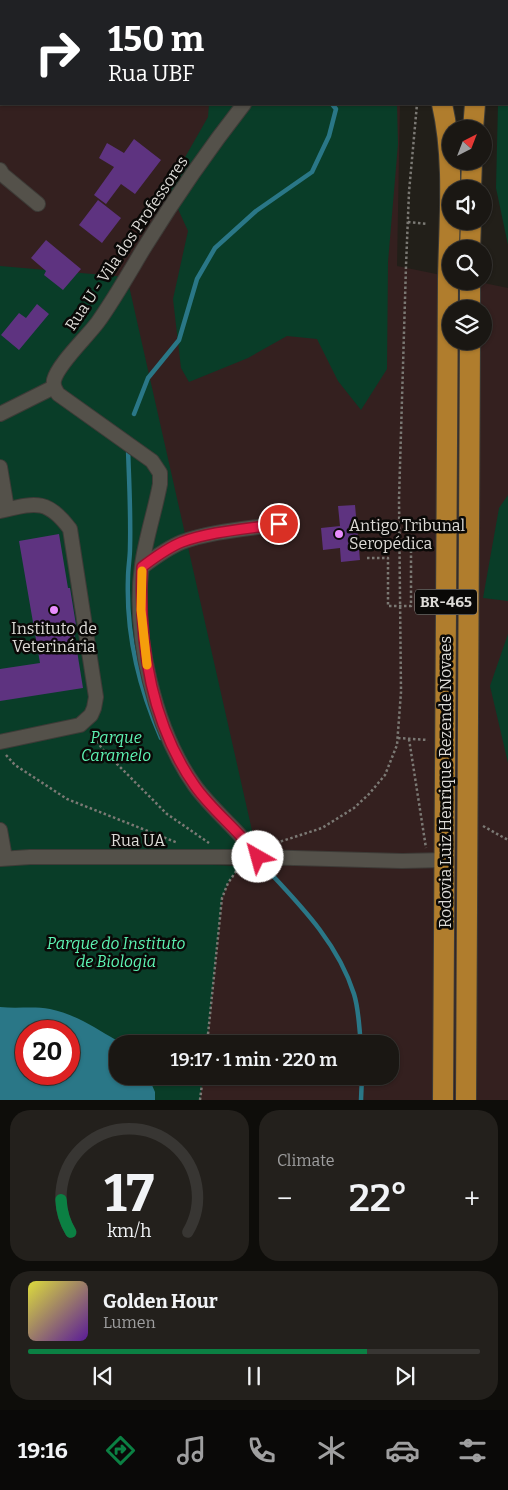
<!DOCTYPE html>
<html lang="en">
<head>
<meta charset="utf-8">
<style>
  body { margin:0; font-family:Bitter,serif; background:#23201c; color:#f1f3f6; height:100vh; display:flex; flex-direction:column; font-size:19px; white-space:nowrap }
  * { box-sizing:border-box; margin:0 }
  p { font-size:16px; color:#9f9fa0 }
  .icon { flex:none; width:28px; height:28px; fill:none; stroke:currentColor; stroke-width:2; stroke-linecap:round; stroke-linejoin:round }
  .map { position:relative; height:1100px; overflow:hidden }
  .details { display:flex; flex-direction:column; gap:10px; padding:10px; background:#0e0d0a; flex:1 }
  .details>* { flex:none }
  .hud { position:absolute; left:0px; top:0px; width:509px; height:105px; box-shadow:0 1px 4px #0004,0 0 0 1px #383633; background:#202124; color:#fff; overflow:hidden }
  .needle { width:32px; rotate:42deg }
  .fabs { position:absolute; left:442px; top:120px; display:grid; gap:10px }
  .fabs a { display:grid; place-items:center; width:50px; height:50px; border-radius:50%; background:#1a1713; box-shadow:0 1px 4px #0004,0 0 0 1px #383633; font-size:25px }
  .speed { position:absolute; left:15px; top:1020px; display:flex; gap:10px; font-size:25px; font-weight:700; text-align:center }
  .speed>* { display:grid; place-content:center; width:65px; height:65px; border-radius:50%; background:#1a1713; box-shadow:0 1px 4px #0004,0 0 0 1px #383633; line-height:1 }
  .speed .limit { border:8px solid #d22; background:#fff; color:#111 }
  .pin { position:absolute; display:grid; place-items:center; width:42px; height:42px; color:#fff; margin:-21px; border:2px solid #fff; border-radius:50%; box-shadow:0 1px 5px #0007 }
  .me { position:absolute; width:55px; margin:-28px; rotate:322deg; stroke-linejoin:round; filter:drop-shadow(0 0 4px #0008) }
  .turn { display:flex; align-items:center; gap:18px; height:105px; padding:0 25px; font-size:22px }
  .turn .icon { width:65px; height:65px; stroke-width:2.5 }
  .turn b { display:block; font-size:35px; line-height:42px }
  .big { font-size:38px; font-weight:600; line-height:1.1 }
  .details .card { flex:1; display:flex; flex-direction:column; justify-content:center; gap:8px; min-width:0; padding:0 18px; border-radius:20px; background:#23201c }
  .details .dial { align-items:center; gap:0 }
  .dial svg { height:130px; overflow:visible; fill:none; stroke:#383633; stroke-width:7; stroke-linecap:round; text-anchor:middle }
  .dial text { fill:#f1f3f6; stroke:none }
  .song { display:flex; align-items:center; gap:15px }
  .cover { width:60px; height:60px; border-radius:8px; background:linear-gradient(135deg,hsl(60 70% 55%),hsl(270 70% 35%)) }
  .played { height:5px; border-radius:2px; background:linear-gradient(90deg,#0b8043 75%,#383633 75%) }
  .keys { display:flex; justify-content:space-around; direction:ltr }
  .heat { display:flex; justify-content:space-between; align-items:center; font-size:28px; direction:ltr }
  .details .tiles { flex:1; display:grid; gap:10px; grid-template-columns:1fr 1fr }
  .card:last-child { grid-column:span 2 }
  .trip { position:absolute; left:109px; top:1035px; width:290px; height:50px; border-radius:20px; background:#1a1713; box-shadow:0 1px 4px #0004,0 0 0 1px #383633; font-weight:600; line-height:50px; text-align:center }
  .tab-bar { display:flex; height:80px; justify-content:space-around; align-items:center; background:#0a0908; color:#9f9fa0 }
  .tab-bar .icon { width:35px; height:35px }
  .tab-bar .on { color:#0b8043 }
  .tab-bar b { font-size:22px; color:#f1f3f6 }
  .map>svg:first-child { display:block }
</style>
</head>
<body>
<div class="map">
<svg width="508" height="1100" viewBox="0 0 508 1100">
  <rect width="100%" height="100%" fill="#221f19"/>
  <path fill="#34201f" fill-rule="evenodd" d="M0,0H403L1,1V104H400L397,266L451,277V281H474L508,288V1100H0ZM451,309H484V341H451ZM26,1031H69V1074H26ZM118,1044H390V1076H118Z"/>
  <path fill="#093d28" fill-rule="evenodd" d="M508,87V245L496,188L498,104H508Z
    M209,104H397L398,144L388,262L387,369L361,410L338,381L317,339L287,336L248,358L189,382L181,368L173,299L188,231L168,187L208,117Z
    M0,266L127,277L258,857L134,862L240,866L228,883L222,898L207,1044H118V1076H203L200,1100H0ZM26,1031H69V1074H26Z
    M508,495V601L483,598L499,508Z
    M508,634V763L490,686Z"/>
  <path fill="#2a7787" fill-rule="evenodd" d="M0,1007C17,1009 34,1006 50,1009C75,1014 95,1028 116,1040L121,1044H118V1076H148L155,1092V1100H0ZM26,1031H69V1074H26Z"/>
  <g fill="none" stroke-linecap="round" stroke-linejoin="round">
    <path stroke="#2a7787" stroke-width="4.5" d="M228,0L229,1
      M134,414L148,378L179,340L197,279L215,248L256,211L312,172L329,136L336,109L332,104
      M128,448C129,481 131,514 130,548C130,558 128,568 128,578C126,632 139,688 161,738
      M259,861C296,901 337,940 354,994C359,1010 359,1028 361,1044
      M361,1100L362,1076"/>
  </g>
  <path fill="#5e3380" d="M134,139L161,160L135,194L121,184L106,204L94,195L114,167L99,158L107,143L124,153Z
    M98,200L121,218L102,243L79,225Z
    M46,240L81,269L63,290L44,275L46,271L31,258Z
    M37,304L49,314L19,350L1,335L19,313L26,318Z
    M355,505L360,560L341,562L340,548L323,550L321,528L340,526L338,506Z
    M59,534L68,588H70L77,631L74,632L83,688L0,701V669L40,663L19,541Z"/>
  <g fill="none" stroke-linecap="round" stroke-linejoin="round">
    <g stroke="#3d3b37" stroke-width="16">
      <path id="minor" d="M257,0L261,1
        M280,0L281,1
        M244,104C208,150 175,198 144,248C129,273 115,298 98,322C87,337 58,364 54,380C53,386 55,389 58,394L152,461L160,473V484C155,511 146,537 142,565C132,634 155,730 195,786C214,812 240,831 258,857
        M0,170L3,175L38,204
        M0,414L54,387
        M0,467L7,509
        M0,511C35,503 47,498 70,529L96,697L94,708L91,715L80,725L0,742
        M142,567C154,558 167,548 182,542C212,531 247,529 279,524
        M0,830L5,858
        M0,859L30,857H258L402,861L445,860"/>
    </g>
    <g stroke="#3d3b37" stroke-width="22">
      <path id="highway" d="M423,0V1
        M487,1V0
        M442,104C455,161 449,221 448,280L443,1100
        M473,129L475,104
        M471,189L472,161
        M470,249L471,221
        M470,281V309
        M466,1100L470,341"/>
    </g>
    <path stroke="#7b7974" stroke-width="2.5" stroke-dasharray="2.5 2.5" stroke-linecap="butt" d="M401,0V1
      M459,1V0
      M408,222L427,224
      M367,558H388V606H411V545H415
      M91,733L104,751L167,814L209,843
      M398,738L428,740
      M409,739L426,848
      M6,755L15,765L67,799L178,843
      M483,826L508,840
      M276,843L322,828L354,808L369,794L385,775L397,745L401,692L399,499L406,266L409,192L417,104
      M207,1044L222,898L228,883L237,870
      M200,1100L203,1076"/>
    <use href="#minor" stroke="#54514a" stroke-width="14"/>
    <use href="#highway" stroke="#b07d2d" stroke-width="20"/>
  </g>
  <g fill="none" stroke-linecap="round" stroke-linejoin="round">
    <g stroke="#92132f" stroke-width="12">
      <path id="route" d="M258,857C240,831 213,812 195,786C150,722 139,643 142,567C154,558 167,548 182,542C211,531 248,529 279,524"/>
    </g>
    <use href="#route" stroke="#e11d48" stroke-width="9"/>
    <path stroke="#f59e0b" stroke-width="9" d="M142,571L141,610L147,665"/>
  </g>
  <g fill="#e98efe" stroke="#0a0907" stroke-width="2">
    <circle cx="339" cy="534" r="5"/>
    <circle cx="54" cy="610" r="5"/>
  </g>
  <g text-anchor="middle" stroke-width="5" stroke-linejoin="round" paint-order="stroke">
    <rect fill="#0a0907" stroke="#9e9c99" stroke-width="1" x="415" y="589.5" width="62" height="25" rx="4"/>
    <g font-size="15" font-weight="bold" fill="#dddbd7">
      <text x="446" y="607">BR-465</text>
    </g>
    <g font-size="16" fill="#dddbd7" stroke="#0a0907">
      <text transform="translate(126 243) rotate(-56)" y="6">Rua U - Vila dos Professores</text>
      <text transform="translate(445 782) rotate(-90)" y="6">Rodovia Luiz Henrique Rezende Novaes</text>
      <text x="138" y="846">Rua UA</text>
    </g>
    <g font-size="16" fill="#dddbd7" stroke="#0a0907" text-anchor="start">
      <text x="349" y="531">Antigo Tribunal<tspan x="349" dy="18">Seropédica</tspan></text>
      <text x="54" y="634" text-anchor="middle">Instituto de<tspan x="54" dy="18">Veterinária</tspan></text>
    </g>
    <g font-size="16" font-style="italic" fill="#5df4b3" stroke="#0a0907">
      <text x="116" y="743">Parque<tspan x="116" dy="18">Caramelo</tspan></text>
      <text x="116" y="949">Parque do Instituto<tspan x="116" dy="18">de Biologia</tspan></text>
    </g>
  </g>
</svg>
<div class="fabs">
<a><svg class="needle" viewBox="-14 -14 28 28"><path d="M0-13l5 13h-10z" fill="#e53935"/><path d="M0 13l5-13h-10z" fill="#9f9fa0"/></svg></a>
<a><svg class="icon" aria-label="sound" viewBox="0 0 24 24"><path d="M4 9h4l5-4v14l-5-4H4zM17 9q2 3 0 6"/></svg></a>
<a><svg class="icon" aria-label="search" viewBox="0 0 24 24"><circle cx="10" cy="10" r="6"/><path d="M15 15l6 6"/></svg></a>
<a><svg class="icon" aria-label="layers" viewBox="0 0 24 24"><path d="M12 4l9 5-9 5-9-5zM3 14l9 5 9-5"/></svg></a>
</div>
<div class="speed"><div class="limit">20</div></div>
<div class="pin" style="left:279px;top:524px;background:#d93025"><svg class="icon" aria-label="arrive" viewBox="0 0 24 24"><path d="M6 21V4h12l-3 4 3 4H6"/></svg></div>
<svg class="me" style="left:258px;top:857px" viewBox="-20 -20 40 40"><circle r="19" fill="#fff"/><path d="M0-13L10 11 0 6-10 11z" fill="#e11d48"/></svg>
<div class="trip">19:17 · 1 min · 220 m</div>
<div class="hud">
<div class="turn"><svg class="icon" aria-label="right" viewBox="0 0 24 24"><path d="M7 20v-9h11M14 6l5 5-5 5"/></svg><div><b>150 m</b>Rua UBF</div></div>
</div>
</div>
<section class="details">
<div class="tiles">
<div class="card dial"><svg viewBox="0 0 100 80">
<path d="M14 69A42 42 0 1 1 86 69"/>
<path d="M14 69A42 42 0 0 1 8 49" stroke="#0b8043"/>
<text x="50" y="56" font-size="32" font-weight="700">17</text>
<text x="50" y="72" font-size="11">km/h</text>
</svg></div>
<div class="card"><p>Climate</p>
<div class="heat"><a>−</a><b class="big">22°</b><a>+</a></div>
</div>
<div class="card">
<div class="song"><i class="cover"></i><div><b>Golden Hour</b><p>Lumen</p></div></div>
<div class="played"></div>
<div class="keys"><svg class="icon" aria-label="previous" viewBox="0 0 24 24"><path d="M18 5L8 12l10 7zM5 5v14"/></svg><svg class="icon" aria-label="pause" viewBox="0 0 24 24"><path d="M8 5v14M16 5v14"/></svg><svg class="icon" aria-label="next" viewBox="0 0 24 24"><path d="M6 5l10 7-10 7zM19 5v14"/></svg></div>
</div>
</div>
</section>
<nav class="tab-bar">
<b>19:16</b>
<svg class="icon on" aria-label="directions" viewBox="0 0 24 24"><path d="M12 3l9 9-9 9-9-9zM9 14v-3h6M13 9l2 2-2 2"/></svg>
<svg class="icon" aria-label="music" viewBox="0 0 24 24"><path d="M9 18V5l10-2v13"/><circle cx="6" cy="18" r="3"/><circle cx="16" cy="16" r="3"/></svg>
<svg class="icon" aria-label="phone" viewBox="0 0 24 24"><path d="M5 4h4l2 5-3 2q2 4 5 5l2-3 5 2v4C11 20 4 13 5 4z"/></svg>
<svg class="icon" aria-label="climate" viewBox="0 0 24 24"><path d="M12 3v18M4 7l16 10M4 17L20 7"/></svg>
<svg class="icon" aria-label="car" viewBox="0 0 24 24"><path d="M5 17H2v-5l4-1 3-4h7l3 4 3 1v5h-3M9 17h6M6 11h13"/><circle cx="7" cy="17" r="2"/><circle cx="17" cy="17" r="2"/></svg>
<svg class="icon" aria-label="filters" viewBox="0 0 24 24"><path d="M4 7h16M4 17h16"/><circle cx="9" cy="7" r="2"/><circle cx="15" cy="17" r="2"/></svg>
</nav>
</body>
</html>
